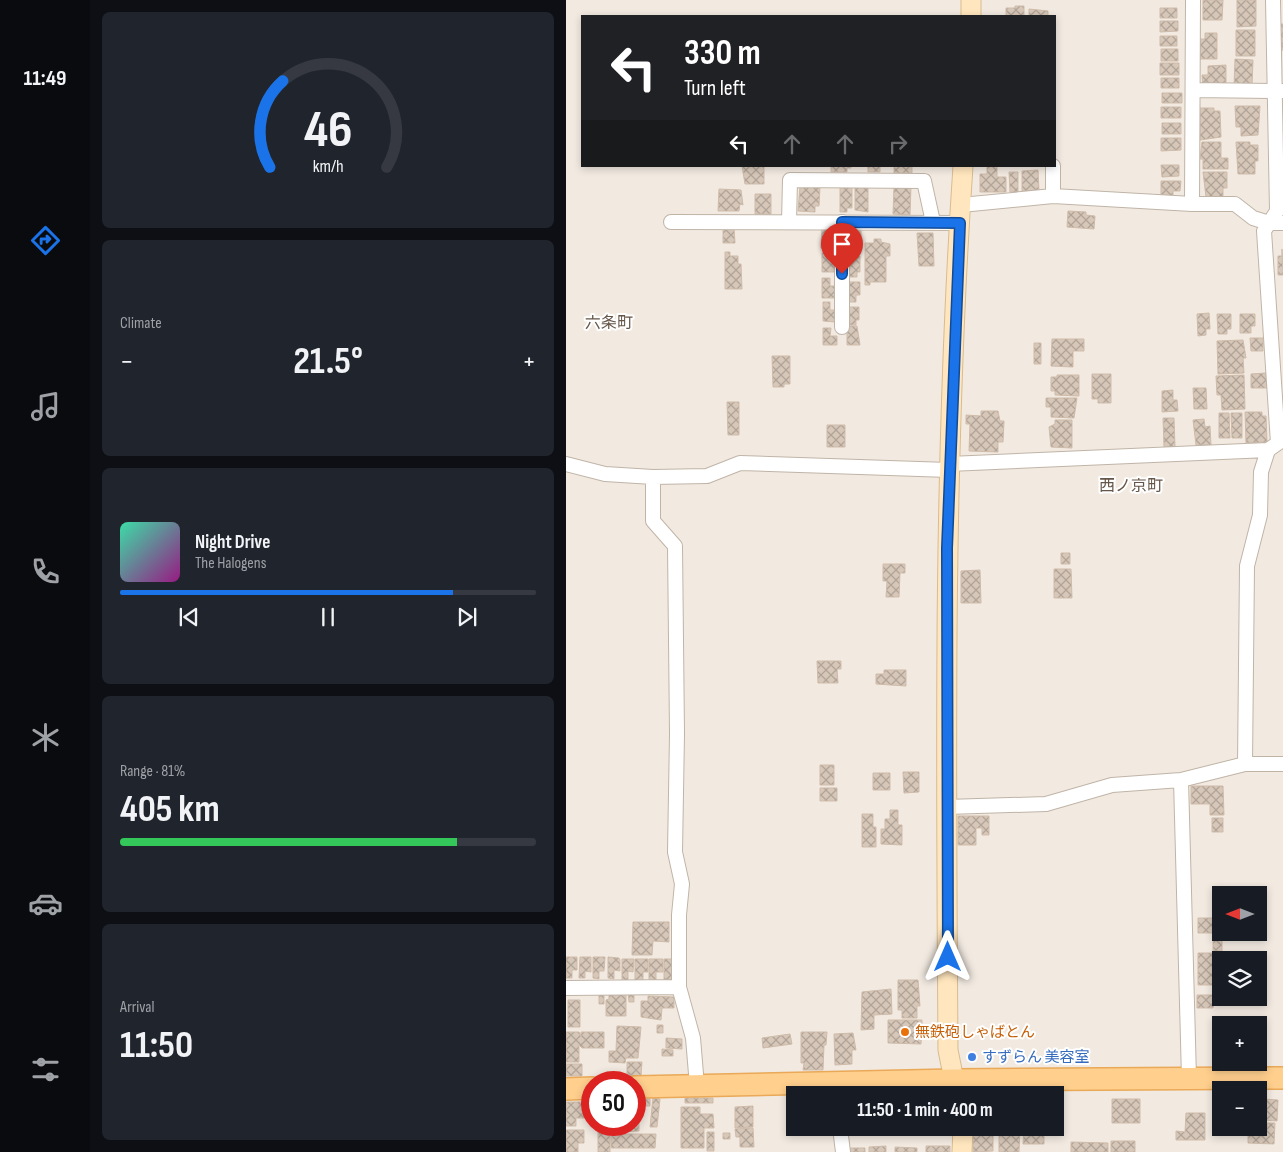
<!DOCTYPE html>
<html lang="en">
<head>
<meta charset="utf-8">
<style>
  body { margin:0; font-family:"Sofia Sans Condensed","Noto Sans JP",sans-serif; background:#20242c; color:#f1f3f6; height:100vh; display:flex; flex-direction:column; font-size:19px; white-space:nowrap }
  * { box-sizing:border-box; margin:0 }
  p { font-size:16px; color:#9ea1a6 }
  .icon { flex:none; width:28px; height:28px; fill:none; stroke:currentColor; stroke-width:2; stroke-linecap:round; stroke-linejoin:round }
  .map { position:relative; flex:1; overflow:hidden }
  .drawer { display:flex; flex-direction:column; gap:12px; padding:12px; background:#0d0f14; width:476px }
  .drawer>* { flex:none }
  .hud { position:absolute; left:15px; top:15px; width:475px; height:152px; border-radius:0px; box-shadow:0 2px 8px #0003; background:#202124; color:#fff; overflow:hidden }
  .needle { width:32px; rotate:270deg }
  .buttons { position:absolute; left:646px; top:886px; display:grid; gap:10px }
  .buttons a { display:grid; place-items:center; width:55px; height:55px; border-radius:0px; background:#171b24; box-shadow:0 2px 8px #0003; font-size:25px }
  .speed { position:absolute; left:15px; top:1071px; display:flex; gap:10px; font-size:25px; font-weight:700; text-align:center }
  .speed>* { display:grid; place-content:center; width:65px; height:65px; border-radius:50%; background:#171b24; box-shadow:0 2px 8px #0003; line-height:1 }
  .speed .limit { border:8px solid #d22; background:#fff; color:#111 }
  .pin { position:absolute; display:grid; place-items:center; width:42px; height:42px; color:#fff; margin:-51px -21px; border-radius:50% 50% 50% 0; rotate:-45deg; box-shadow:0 0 5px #0007 }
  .pin .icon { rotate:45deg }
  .me { position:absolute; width:55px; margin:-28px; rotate:0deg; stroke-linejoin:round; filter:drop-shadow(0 0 4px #0008) }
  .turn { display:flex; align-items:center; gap:18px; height:105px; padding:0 20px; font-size:22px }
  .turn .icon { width:65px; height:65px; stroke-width:2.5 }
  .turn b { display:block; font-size:35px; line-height:42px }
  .lanes { display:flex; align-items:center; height:48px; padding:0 20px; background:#0003; justify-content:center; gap:25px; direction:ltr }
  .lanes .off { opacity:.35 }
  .big { font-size:38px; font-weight:700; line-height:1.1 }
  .drawer .widget { flex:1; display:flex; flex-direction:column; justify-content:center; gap:8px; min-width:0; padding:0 18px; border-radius:8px; background:#20242c }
  .drawer .dial { align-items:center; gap:0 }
  .dial svg { height:130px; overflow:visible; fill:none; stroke:#363941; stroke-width:7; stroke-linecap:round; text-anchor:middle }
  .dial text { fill:#f1f3f6; stroke:none }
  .song { display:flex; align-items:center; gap:15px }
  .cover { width:60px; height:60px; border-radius:8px; background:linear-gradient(135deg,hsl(160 70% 55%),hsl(310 70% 35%)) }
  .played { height:5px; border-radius:2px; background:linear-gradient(90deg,#1a73e8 80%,#363941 80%) }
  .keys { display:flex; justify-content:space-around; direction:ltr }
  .heat { display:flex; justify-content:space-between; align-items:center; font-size:28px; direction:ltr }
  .charge { height:8px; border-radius:4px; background:linear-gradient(90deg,#34c759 81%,#363941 0) }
  .trip { position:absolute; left:220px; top:1086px; width:278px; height:50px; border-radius:0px; background:#171b24; box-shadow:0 2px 8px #0003; font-weight:700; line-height:50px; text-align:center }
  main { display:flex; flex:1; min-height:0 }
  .menu { display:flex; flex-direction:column; width:90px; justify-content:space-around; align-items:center; background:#090b0e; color:#9ea1a6 }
  .menu .icon { width:35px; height:35px }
  .menu .current { color:#1a73e8 }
  .menu b { font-size:22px; color:#f1f3f6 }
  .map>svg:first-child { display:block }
</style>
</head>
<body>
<main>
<nav class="menu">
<b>11:49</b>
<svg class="icon current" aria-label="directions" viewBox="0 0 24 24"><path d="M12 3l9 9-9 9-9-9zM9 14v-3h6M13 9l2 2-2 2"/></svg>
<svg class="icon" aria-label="music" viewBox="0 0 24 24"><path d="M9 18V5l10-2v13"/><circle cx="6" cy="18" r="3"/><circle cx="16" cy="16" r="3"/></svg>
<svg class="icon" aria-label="phone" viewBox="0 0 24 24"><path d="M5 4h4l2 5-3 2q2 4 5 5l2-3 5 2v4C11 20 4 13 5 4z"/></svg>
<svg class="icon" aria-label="climate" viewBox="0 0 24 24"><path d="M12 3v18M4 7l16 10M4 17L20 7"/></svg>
<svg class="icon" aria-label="car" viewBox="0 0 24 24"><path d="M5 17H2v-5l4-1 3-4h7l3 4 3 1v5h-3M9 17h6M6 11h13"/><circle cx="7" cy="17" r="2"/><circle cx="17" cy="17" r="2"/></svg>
<svg class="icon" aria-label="filters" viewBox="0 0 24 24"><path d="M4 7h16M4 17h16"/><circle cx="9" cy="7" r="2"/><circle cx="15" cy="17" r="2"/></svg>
</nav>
<section class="drawer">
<div class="widget dial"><svg viewBox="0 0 100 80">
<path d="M14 69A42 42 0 1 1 86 69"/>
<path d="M14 69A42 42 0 0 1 22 16" stroke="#1a73e8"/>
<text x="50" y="56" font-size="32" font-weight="700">46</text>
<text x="50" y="72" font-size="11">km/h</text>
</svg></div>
<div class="widget"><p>Climate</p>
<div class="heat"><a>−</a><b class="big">21.5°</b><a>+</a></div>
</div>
<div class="widget">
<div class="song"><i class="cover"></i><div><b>Night Drive</b><p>The Halogens</p></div></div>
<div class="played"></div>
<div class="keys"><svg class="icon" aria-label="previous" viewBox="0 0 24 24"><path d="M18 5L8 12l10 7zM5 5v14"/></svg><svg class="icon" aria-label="pause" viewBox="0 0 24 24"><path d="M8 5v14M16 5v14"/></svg><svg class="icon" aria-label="next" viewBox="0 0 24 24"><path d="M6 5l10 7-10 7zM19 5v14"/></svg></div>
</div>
<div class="widget"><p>Range · 81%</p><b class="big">405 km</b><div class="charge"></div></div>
<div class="widget"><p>Arrival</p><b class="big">11:50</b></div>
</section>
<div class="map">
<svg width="717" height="1152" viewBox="0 0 717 1152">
  <defs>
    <pattern id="building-cross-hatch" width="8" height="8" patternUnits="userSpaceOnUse" patternTransform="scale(1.25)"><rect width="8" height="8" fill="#d7c7b9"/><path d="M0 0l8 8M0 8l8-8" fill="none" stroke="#b0a397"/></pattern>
  </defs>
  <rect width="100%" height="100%" fill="#f2eae1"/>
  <path fill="url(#building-cross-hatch)" stroke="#cfbba9" d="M637,0H657L656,20H637Z
    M671,0H690V26L671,27Z
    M449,6H458V16H440V8H449Z
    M594,8H611V18H594Z
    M463,9L482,11V16H463Z
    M594,21H612V31L594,32Z
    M714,24H717V50H714Z
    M670,30H689V56H670Z
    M639,33H651V59H634V39H639Z
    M594,36H611V46H594Z
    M595,49H612V61H595Z
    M669,59L687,60L686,86H668Z
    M594,63H613V75H594Z
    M660,65V87L637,88L636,75H642V66Z
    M595,78H613V88H595Z
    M596,93H616V103H596Z
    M669,106H694L692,135L675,136V127H670Z
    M595,107H615V118H595Z
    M634,108H648V111H654L655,137L634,140Z
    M596,123H615V134H596Z
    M595,138H615V150L595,151Z
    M636,142H655V158H662V169H637V159H634Z
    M670,142H684V145H692V161H689V174H672Z
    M595,165H613V176L596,177Z
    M176,166H198V184H179Z
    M265,166H285V168H281V172H265Z
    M299,166H314V172H302V167Z
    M328,166H346V173H328Z
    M421,166H431V177H440V192H414V174H421Z
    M472,170L473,191H456V171Z
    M443,172H452V192H444Z
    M637,172H661V188H657V197H640Z
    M595,181H615L614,191H607V196H595Z
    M274,185H286V208H281V212H274Z
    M289,185H302V212L289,210Z
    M234,186L254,187L253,206H249V212L232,211Z
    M328,186H345L344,215L327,214Z
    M153,189L175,190L177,205L174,204L173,211H152Z
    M189,194H205V214H189Z
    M502,211L520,212V215L529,216L528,229L501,227Z
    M157,228H168L169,243H157Z
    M256,228H261V237H268L267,248H255Z
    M281,231H295V247H290V251H283Z
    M351,233H367L368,266H353Z
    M308,239H315V242L324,244V256H320V282H304V285H299V243H308Z
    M716,249L717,275H712V256H716Z
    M159,252H164V256H172V264H175L176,289H159Z
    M256,253H263V262H268V272H256Z
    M282,256H294V272H291V277H283Z
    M256,278H264V286H269V298H256Z
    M282,282H294V295H290V302H282Z
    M257,302H264V310H269V322L257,321Z
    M282,307H293V320H290V325H284Z
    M643,313L644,329H640V335L632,336L631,314Z
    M651,314H665V329H661V334H652Z
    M674,314H689V326H685V333H674Z
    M281,326H291L294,345H281Z
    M257,328H265L264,336H271V345H257Z
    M684,338H697V351H685Z
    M486,339H518V351H507V367L485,366Z
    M677,340L680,358H677L678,373L652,374L651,341Z
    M468,343H475V364H468Z
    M206,356H224V384H218V387H207Z
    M700,373L701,388H685V374Z
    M526,374H545V403H532V399H526Z
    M491,375H513V396L489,395V391H485V377H491Z
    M678,375L679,409L656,410L655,395H651L650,376Z
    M627,388H640L641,409H628Z
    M607,390V400H611L612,411L596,412V391Z
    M480,398H511L508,418L485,417V407H480Z
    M161,402H173V435H162Z
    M415,411H432L434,421H438L437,442H432V452L403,451L404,424H400V415L415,416Z
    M679,412H696V416H700L701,442L680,443Z
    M653,413H663L664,438H653Z
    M665,413H676V438H666Z
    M597,418H608L609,447H598Z
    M638,419L639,427L644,426L645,445H630L627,420Z
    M489,420H506V448L485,447L483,427L489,424Z
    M261,425H279V447H261Z
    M495,553H504V564H495Z
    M317,564H339V573H334L333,597H320L321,581H317Z
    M488,569H505L506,598H488Z
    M414,570L415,603H395V571Z
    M251,661H275V669H271L272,683H252Z
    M318,670H340V686L310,684V674H318Z
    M254,765H268V785H254Z
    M337,772H353V792L338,793Z
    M307,773H324V790H307Z
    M625,786H657L658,815H644V804H625Z
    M254,788H271V801H254Z
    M324,810H332V825H336V845L315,844V829H319V819H324Z
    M296,814H307V827H310V847H296Z
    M392,816H423V835H416V828H410V845H392Z
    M646,818H657V832H646Z
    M632,918H654V933H632Z
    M67,922H103V942L87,941L86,955H66Z
    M647,940H656V951H647Z
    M632,953H654V985H632Z
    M0,957H11V970H6V978H0Z
    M14,957H25V972L19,971V978H13Z
    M27,957H39L38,971H33V979L27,978Z
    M42,957L53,958L54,960V971L48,970V979L42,978Z
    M56,959H68L67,972L62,971V981H56Z
    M69,959H82V972H77V981H69Z
    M83,959H97V972H90V981H83Z
    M98,959H107V980H98Z
    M332,980H352L354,1006H351V1018H336V1010H332Z
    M325,989L326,1014L308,1015V1029L295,1030L296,992Z
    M62,992H68V1002H63Z
    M60,993V1016H40V1000L43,999V994Z
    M33,994H38V1004H33Z
    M631,995H650L647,1008H631Z
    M82,996L108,997V1008H96L95,1020L75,1017V1001H82Z
    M2,1000H14V1027H2Z
    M322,1020H356L355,1044L322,1043Z
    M91,1025H97V1033H91Z
    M51,1026L75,1027L72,1058H60L59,1063L43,1062V1051H50Z
    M0,1032H13L15,1036V1032H38V1048H16L13,1045V1062H0Z
    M235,1032H261L260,1045H258L257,1070H237L238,1063H235Z
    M287,1033L290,1050H286V1064L269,1065L268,1034Z
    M224,1034L226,1044L197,1048L196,1038Z
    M100,1038L116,1039V1049L100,1048Z
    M96,1049L107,1050V1056H96Z
    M61,1062H76L75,1076L61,1075Z
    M0,1064H16V1076H0Z
    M87,1098L94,1099L91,1127H84Z
    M119,1098H147V1103H119Z
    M69,1099H73V1131L53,1132V1125H69Z
    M76,1099H84V1106H77Z
    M546,1099H574V1123H546Z
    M698,1099L712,1100L711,1121L697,1120Z
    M0,1102H21V1118H10V1126H0Z
    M187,1106V1127L169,1128V1107Z
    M115,1107H134V1114H147L148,1128H138V1148H115Z
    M620,1113H639V1140H610V1131L619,1132Z
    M701,1123H709L708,1144L682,1143V1128L701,1127Z
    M32,1125L50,1126V1135H44V1152H32Z
    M187,1128L188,1147H174V1137H170L169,1129Z
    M283,1128H300V1134L283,1135Z
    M433,1128H454L453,1152H433Z
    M458,1128H478V1144H457Z
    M0,1130H18V1143H12V1152H0Z
    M141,1132H148V1151H141Z
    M157,1133H164V1139H157Z
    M54,1134H90L89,1148H45V1136H54Z
    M427,1134V1151L407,1152V1135Z
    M545,1141H569V1152H545Z
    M505,1142L542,1143V1152H505Z
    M320,1146V1152H303V1147Z
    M360,1146H384V1152H360Z
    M329,1147L351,1148V1152H329Z
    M281,1148H299V1152H281Z"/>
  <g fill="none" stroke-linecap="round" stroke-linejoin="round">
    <g stroke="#c0b4a7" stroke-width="16">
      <path id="street" d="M627,90L716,91
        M487,166V196
        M626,204L627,0
        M395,205L487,196L626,204H669L687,218L703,223H717
        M105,222L394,223
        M223,222L224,180L358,181L367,222
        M276,222V327
        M0,464L39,474L87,477L141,476L174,463L383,470
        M383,464L702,450L712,443L698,231L711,211L707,0
        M87,477V521L109,546L111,734L109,852L116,884L113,915V987L127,1038L131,1086
        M679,764L681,566L694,515L695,472L702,450
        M615,780L623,1078
        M380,807L480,804L546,785L615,780L679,764H717
        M0,988L113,987
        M274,1128L277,1152"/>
    </g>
    <g stroke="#d8bb90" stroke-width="21">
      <path id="secondary" d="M405,16V0
        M397,166C377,461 380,755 382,1050L388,1080L397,1095
        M396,1152L397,1128"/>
    </g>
    <g stroke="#e9a958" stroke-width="24">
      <path id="primary" d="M69,1087L388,1080L717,1078
        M0,1089L26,1088"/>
    </g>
    <use href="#street" stroke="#fff" stroke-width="14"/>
    <use href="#secondary" stroke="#ffe6be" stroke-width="19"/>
    <use href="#primary" stroke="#ffcf8d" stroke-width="21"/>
  </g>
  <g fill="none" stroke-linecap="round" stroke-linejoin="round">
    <g stroke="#114b97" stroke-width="12">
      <path id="route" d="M276,274V222L394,223L381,548L382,957"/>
    </g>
    <use href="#route" stroke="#1a73e8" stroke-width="9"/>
  </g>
  <circle fill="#e8710a" stroke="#fff" stroke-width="2" cx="339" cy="1032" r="5"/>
  <circle fill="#3f7fe0" stroke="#fff" stroke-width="2" cx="406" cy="1057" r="5"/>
  <g text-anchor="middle" stroke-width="4" stroke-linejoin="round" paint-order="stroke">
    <g font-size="15" fill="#c56008" stroke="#fff" text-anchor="start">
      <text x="349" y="1037">無鉄砲しゃばとん</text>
    </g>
    <g font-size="15" fill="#366cbe" stroke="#fff" text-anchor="start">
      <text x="416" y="1062">すずらん 美容室</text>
    </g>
    <g font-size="16" fill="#665649" stroke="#fff">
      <text x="43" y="328">六条町</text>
      <text x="565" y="491">西ノ京町</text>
    </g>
  </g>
</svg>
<div class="buttons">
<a><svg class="needle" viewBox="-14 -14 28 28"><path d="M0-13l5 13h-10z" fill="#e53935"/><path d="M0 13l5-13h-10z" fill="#9ea1a6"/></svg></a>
<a><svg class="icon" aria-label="layers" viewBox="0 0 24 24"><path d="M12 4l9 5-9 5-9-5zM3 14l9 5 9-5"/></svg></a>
<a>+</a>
<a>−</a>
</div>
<div class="speed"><div class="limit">50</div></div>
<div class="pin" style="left:276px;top:274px;background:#d93025"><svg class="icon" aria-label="arrive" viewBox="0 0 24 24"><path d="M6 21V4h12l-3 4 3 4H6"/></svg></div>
<svg class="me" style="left:382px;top:957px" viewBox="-20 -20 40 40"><path d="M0-17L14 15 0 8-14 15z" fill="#1a73e8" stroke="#fff" stroke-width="4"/></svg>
<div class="trip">11:50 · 1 min · 400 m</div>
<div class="hud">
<div class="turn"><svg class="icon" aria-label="left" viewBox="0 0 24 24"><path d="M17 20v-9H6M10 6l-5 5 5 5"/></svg><div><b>330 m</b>Turn left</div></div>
<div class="lanes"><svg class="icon" aria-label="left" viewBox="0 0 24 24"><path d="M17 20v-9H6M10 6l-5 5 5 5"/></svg><svg class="icon off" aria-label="ahead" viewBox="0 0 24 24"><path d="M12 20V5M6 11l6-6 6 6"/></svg><svg class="icon off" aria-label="ahead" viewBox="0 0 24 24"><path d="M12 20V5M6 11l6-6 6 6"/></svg><svg class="icon off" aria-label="right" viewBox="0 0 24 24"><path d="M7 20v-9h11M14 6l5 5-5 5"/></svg></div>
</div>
</div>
</main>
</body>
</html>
